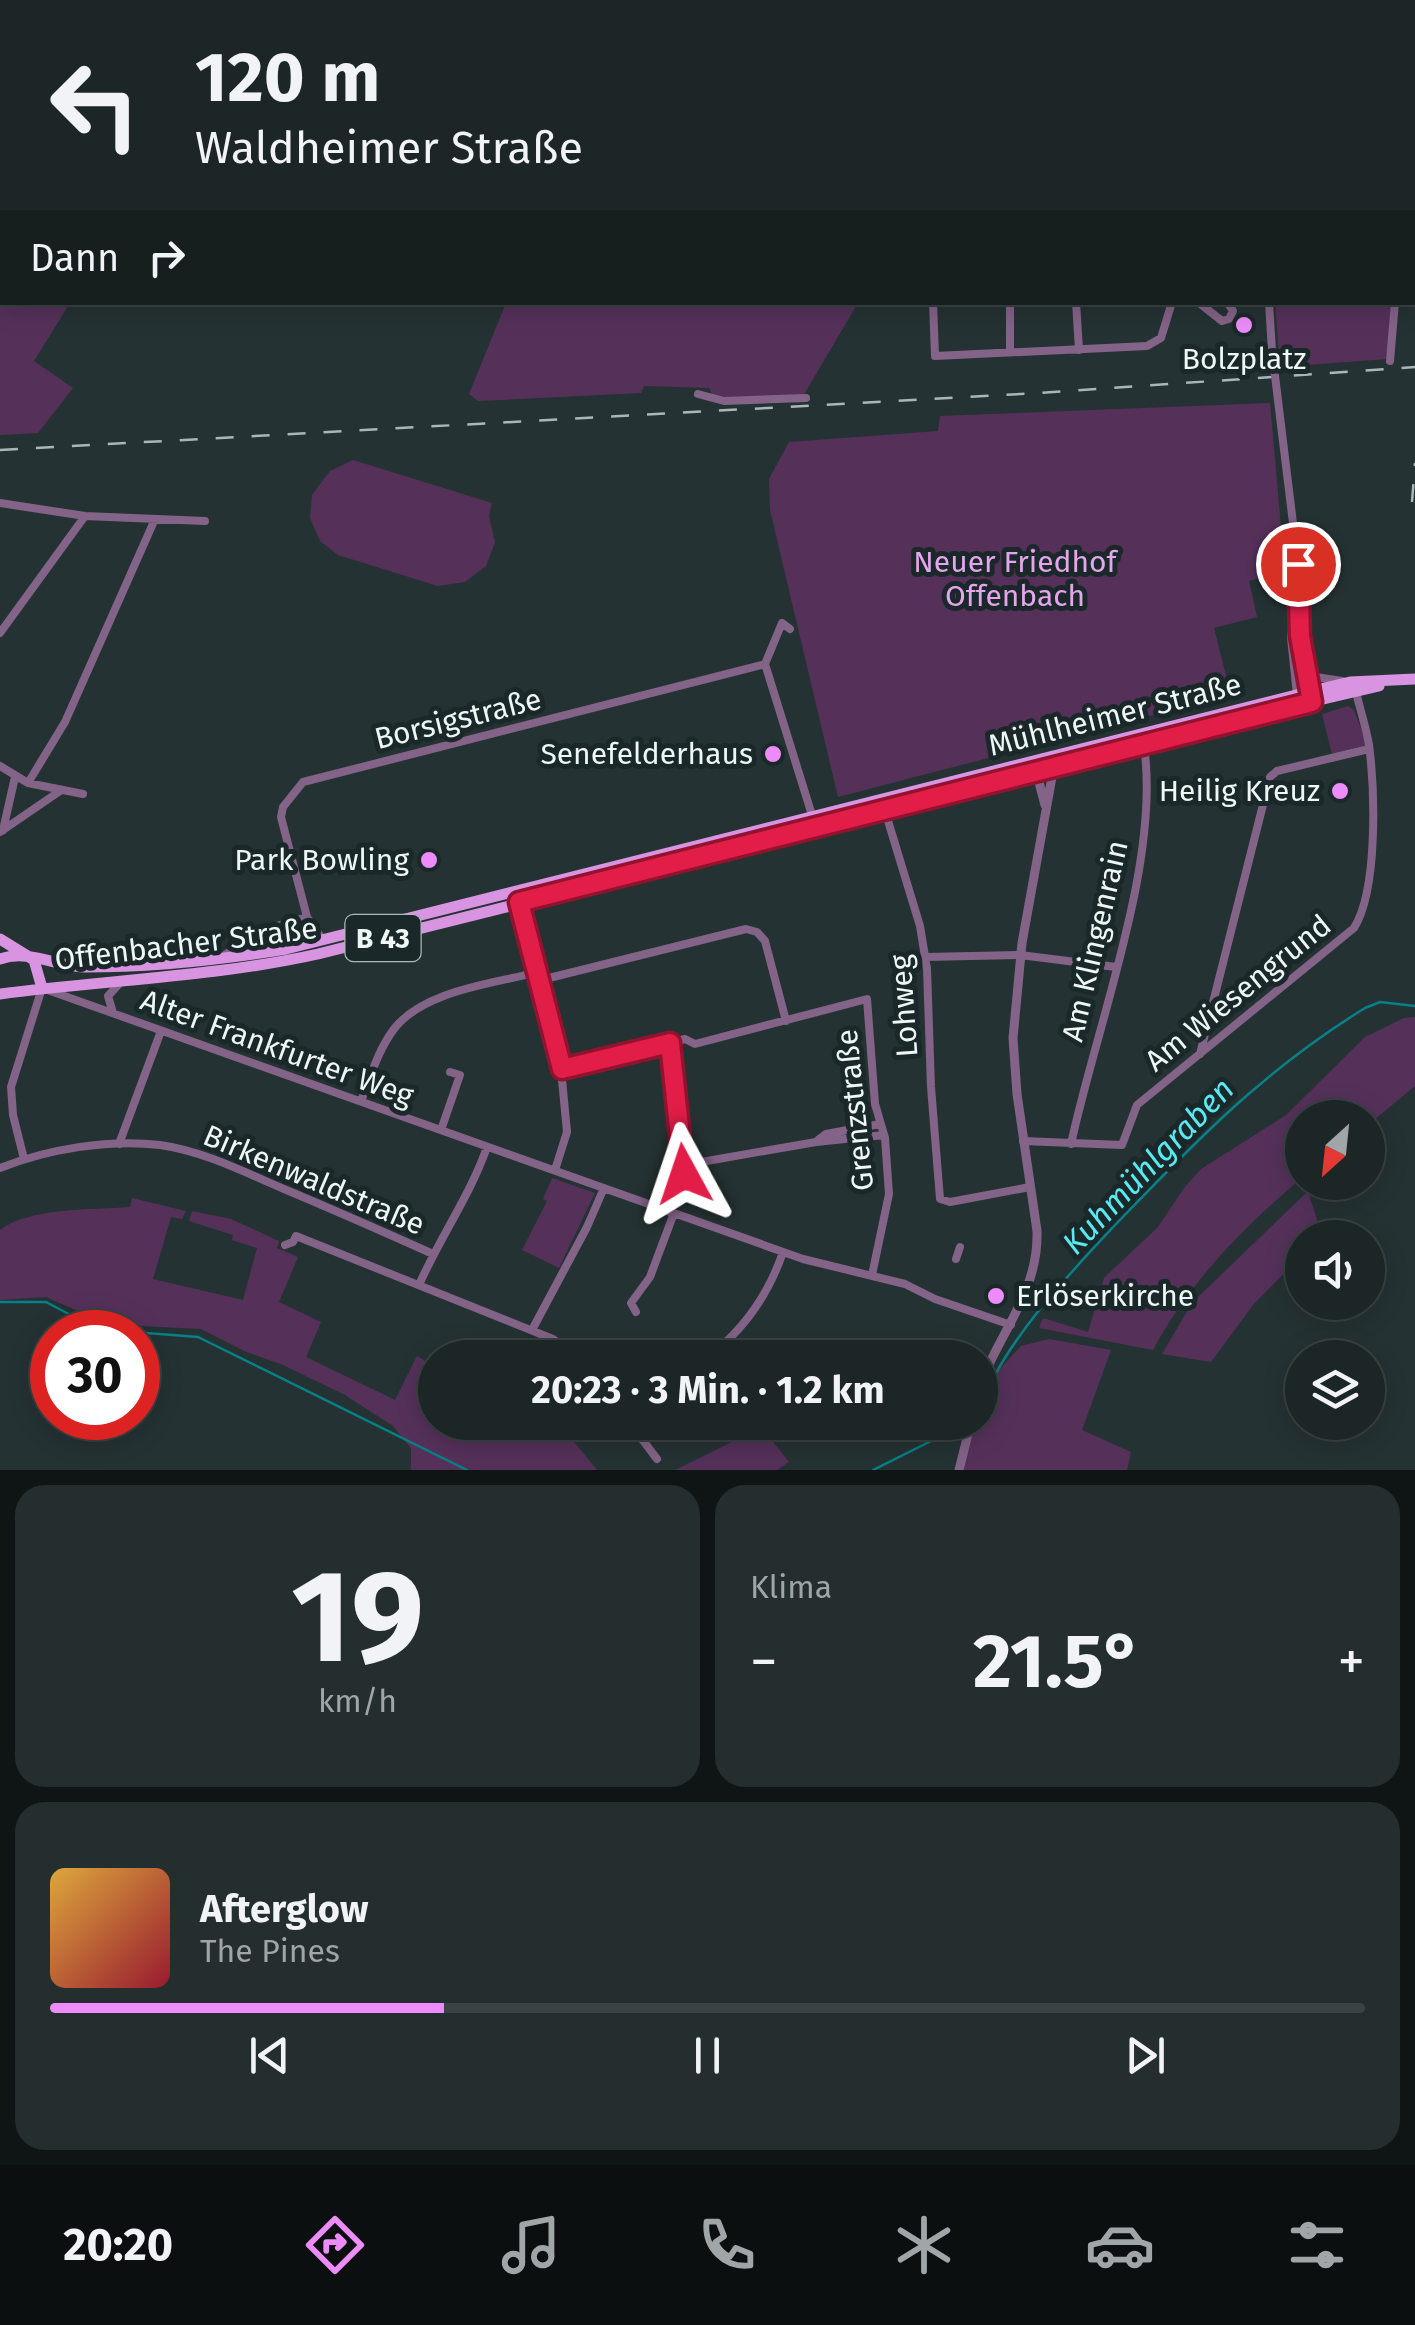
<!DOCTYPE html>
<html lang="de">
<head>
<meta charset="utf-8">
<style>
  body { margin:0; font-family:"Fira Sans",sans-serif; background:#252e2e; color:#f1f3f6; height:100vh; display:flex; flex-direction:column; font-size:38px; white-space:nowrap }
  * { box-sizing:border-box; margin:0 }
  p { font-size:32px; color:#a0a5a7 }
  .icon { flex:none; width:55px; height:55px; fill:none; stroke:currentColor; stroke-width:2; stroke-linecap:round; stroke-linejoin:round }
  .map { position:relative; height:1470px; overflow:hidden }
  .drawer { display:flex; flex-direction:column; gap:15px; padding:15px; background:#0f1515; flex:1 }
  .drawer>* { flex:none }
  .banner { position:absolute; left:0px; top:0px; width:1415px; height:305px; box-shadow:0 5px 25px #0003,0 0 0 2px #3a4343; background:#1c2626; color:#f1f3f6; overflow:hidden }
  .needle { width:65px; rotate:207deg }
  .fabs { position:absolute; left:1285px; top:1100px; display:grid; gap:20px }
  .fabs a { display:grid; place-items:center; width:100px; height:100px; border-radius:50%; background:#1c2626; box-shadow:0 5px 25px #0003,0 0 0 2px #3a4343; font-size:50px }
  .speed { position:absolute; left:30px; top:1310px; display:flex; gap:20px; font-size:50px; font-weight:700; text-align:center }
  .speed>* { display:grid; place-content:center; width:130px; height:130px; border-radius:50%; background:#1c2626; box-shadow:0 5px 25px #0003,0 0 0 2px #3a4343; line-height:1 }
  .speed .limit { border:15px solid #d22; background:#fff; color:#111 }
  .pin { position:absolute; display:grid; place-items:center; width:85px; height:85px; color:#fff; margin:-42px; border:5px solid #fff; border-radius:50%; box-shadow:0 2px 10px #0007 }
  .me { position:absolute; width:110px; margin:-55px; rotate:355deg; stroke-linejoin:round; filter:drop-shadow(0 0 8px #0008) }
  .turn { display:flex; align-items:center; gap:35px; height:210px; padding:0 30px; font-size:45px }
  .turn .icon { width:130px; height:130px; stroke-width:2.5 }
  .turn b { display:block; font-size:70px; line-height:85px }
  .then { display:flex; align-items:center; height:95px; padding:0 30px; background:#0003; gap:20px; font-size:38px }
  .big { font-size:75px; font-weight:700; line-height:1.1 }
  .drawer .widget { flex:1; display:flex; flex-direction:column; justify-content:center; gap:15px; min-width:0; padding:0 35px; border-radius:30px; background:#252e2e }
  .drawer .dial { align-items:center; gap:0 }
  .dial b { font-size:130px; line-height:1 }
  .song { display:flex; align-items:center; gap:30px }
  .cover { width:120px; height:120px; border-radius:15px; background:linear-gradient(135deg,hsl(40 70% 55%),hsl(350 70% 35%)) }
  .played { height:10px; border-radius:5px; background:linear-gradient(90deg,#ed8cf9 30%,#3a4343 30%) }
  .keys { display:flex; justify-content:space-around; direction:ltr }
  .heat { display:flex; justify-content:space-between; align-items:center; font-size:55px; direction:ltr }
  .drawer .tiles { flex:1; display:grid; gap:15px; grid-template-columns:1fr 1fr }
  .widget:last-child { grid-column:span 2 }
  .trip { position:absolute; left:418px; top:1340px; width:580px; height:100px; border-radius:50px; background:#1c2626; box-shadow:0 5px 25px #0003,0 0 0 2px #3a4343; font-weight:700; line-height:100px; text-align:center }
  .tab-bar { display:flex; height:160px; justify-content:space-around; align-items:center; background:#0b0f0f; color:#a0a5a7 }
  .tab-bar .icon { width:70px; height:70px }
  .tab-bar .on { color:#ed8cf9 }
  .tab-bar b { font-size:45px; color:#f1f3f6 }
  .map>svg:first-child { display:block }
</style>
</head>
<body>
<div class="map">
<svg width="1415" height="1470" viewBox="0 0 1415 1470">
  <rect width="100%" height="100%" fill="#253233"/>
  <path fill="#55315a" d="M0,0H99L2,2V302L70,303L34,361L73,388L38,433L0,435Z
    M506,303H858L803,396L715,399L709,388L644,386L641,393L478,401L469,394Z
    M1275,303H1391L1387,359L1280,367Z
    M1270,403L1285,572L1249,581L1257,617L1214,628L1231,695L838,797L770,510L769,479L789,442L938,431L940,416Z
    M353,460L492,503L489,516L495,542L486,566L465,582L438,586L338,555L320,541L310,518L312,495L330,471Z
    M1348,706L1354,710L1367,745L1332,754L1322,714Z
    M1415,1017V1086L1368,1125V1118H1302V1178C1245,1225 1188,1284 1153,1350L1039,1328L1043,1318L1088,1332L1104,1278L1158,1227L1184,1188L1201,1169L1286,1115L1365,1037L1404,1018Z
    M552,1178L595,1193L559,1268L522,1250L547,1201L543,1199Z
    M1308,1191L1322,1235L1302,1238V1255L1253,1305L1211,1362L1162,1354L1192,1303Z
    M132,1198L186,1211L182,1219L171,1217L153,1279L243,1300L257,1248L232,1240L233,1235L189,1221L192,1211L231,1219L279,1241L277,1248L298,1257L279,1302L321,1322L306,1357L395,1400L417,1356L432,1365L435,1361V1422L559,1423L597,1470H411V1448L393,1426L345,1395L283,1365L244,1351L201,1329L122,1325L89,1316L46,1297L0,1300V1230C30,1207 93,1210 130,1207Z
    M1049,1339L1111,1350L1082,1430L1131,1452L1127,1470H961L974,1423L980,1422L981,1389L1021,1346Z
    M748,1423H758L789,1462L777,1470H675L744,1436Z"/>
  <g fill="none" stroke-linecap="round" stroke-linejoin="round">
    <path stroke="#078087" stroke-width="2.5" d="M0,1302H46L84,1322L121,1331L198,1337L467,1470
      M980,1409C1001,1345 1070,1273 1116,1224C1198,1139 1263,1071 1365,1008L1380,1002L1415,1006
      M873,1470L965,1424"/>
    <path stroke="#846388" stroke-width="8" d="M1018,0L1026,2
      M1098,0L1102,2
      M1139,2L1140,0
      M1227,2L1228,0
      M1412,83L1413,81
      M933,302L935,356L1147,346L1161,338L1172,302
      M1010,302V353
      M1076,302L1079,350
      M1198,302L1222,321L1229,319L1233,311L1227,302
      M1269,302L1272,351
      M1390,361L1395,302
      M698,394L724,401L806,398
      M1281,425L1298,564L1300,636L1310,693
      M0,503L85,516L205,521
      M1296,605L1291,637L1297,695
      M0,633L85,516
      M765,664L816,828
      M765,664L782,623L790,629
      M1305,669L1316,677L1342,681
      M0,766L28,783L83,794
      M28,783L65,722L155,519
      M885,811L920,926L927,969L931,1087L940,1199L950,1202L1030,1187
      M3,830L15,777
      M0,832L60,791
      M519,902L561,1069L567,1132L555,1170
      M323,940L307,917L281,817L283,807L303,782L765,664
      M222,957L259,931L307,917
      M925,957L1020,955L1116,967
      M541,980L746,929L757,932L765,941L786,1021
      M113,1013L108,996L119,984
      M1200,1054L1270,777L1277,771L1369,749
      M561,1069L685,1039L695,1044L867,999L875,1104L885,1138L889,1194L872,1275
      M361,1101C370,1078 378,1050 394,1029C424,990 493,984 538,972
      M441,1130L460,1075L450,1072
      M818,1140L826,1134L880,1124
      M1023,1141L1122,1145L1137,1105L1354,928C1378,890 1375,790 1369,745C1366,727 1360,709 1356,692
      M119,1144L161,1031
      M1071,1144C1096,1027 1161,862 1144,746
      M24,1159L13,1115L11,1087L42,988L803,1259L905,1284L935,1299L1011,1325
      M684,1165L816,1142L884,1135
      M0,1168C48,1149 108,1139 160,1145C203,1151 244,1172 284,1189C334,1210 384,1232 433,1254
      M670,1212L684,1169L671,1043
      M285,1245L293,1242L296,1236L553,1339L578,1358
      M956,1259L960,1247
      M419,1285C440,1237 470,1196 487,1147
      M636,1312L631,1303L650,1277L674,1213
      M532,1330L587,1227L604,1188
      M707,1358C744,1330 768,1296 783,1252
      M629,1422L657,1459"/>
    <path stroke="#846388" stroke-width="9" d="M1035,767L1045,805
      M980,1385C1000,1332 1039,1291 1037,1231L1017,1094L1013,1038L1022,943L1054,766
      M959,1470L971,1422"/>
    <path stroke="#d894e1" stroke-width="11" d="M0,939L34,960L42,988
      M0,959C28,949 55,966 84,967C151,967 220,960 286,949L1316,690L1350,682L1415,679
      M0,994C106,980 214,977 318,954L906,807L1242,718L1379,686"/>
    <path stroke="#acb6b7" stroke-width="2.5" stroke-dasharray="18 18" stroke-linecap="butt" d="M0,450L1040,393L1415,367
      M1412,502L1415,463"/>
    <path stroke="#846388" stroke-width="8" d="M1272,351L1281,425"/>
  </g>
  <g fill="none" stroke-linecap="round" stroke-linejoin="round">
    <g stroke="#92132f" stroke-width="25">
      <path id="route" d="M684,1174L670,1043L562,1069L519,902L1312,702L1300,636L1298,564"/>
    </g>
    <use href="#route" stroke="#e11d48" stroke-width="18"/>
  </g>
  <g fill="#ed8cf9" stroke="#1b2829" stroke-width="4">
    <circle cx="1244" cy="325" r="10"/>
    <circle cx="773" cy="754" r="10"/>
    <circle cx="1340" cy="791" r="10"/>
    <circle cx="429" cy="860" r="10"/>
    <circle cx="996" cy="1296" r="10"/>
  </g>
  <g text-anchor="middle" stroke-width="10" stroke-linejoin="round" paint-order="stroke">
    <rect fill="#1b2829" stroke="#afb8b9" stroke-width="2.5" x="345.5" y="915" width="75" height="46" rx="8"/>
    <g font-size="28" font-weight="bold" fill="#eef6f7">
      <text x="383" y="948">B 43</text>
    </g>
    <g font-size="30" fill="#eef6f7" stroke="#1b2829" text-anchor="end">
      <text x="1244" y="369" text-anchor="middle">Bolzplatz</text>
      <text x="753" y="764">Senefelderhaus</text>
      <text x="1320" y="801">Heilig Kreuz</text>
      <text x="409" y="870">Park Bowling</text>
      <text x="1016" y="1306" text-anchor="start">Erlöserkirche</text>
    </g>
    <g font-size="30" fill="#e5a5ed" stroke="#1b2829">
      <text x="1015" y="572">Neuer Friedhof<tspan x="1015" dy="34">Offenbach</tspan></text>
    </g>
    <g font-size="30" fill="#eef6f7" stroke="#1b2829">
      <text transform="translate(1115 715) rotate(-14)" y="10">Mühlheimer Straße</text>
      <text transform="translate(458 719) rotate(-14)" y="10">Borsigstraße</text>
      <text transform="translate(1095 941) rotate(-77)" y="10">Am Klingenrain</text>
      <text transform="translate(186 944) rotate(-7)" y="10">Offenbacher Straße</text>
      <text transform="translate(1238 993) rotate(-39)" y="10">Am Wiesengrund</text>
      <text transform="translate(904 1006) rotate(-94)" y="10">Lohweg</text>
      <text transform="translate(277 1048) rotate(20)" y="10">Alter Frankfurter Weg</text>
      <text transform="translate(855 1110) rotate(-96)" y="10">Grenzstraße</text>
      <text transform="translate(314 1180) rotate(23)" y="10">Birkenwaldstraße</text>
    </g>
    <g font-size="32" font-style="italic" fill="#5ae9f3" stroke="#1b2829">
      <text transform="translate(1148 1166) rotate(-46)" y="11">Kuhmühlgraben</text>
    </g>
  </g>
</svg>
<div class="fabs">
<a><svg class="needle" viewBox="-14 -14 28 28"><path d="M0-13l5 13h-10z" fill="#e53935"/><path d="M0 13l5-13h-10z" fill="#a0a5a7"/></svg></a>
<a><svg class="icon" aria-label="sound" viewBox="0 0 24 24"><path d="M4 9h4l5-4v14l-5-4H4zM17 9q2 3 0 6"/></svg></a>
<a><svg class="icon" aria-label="layers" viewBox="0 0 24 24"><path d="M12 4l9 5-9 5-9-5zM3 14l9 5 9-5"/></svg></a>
</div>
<div class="speed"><div class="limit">30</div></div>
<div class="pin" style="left:1298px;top:564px;background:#d93025"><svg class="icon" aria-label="arrive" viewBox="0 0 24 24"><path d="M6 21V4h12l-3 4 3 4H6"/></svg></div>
<svg class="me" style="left:684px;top:1174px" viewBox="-20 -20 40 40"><path d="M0-17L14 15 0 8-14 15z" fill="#e11d48" stroke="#fff" stroke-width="4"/></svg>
<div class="trip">20:23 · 3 Min. · 1.2 km</div>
<div class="banner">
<div class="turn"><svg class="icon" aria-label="left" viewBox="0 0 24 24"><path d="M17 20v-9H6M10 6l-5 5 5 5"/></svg><div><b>120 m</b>Waldheimer Straße</div></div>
<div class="then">Dann<svg class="icon" aria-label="right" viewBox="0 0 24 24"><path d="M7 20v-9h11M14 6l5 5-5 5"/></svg></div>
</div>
</div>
<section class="drawer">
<div class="tiles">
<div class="widget dial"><b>19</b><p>km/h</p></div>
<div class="widget"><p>Klima</p>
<div class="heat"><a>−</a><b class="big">21.5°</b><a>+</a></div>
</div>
<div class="widget">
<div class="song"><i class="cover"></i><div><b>Afterglow</b><p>The Pines</p></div></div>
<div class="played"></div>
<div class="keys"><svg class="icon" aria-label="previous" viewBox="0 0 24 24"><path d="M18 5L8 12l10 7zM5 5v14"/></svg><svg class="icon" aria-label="pause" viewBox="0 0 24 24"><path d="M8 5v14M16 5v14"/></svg><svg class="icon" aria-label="next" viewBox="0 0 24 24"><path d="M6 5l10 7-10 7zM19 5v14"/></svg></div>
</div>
</div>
</section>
<nav class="tab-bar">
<b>20:20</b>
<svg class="icon on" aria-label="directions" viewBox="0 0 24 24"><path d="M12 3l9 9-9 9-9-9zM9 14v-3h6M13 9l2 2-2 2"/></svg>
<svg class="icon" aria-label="music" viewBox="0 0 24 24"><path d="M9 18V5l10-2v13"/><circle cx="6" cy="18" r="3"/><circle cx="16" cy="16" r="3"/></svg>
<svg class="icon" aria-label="phone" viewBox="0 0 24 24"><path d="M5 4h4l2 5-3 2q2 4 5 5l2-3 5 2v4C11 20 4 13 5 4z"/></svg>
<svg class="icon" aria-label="climate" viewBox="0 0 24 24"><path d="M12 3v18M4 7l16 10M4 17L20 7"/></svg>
<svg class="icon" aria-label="car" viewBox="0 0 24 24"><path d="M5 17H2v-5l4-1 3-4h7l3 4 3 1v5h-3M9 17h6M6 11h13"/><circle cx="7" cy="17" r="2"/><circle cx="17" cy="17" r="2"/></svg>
<svg class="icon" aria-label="filters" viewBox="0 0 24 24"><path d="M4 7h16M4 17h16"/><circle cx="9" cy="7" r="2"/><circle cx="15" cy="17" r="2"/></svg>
</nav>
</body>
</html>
